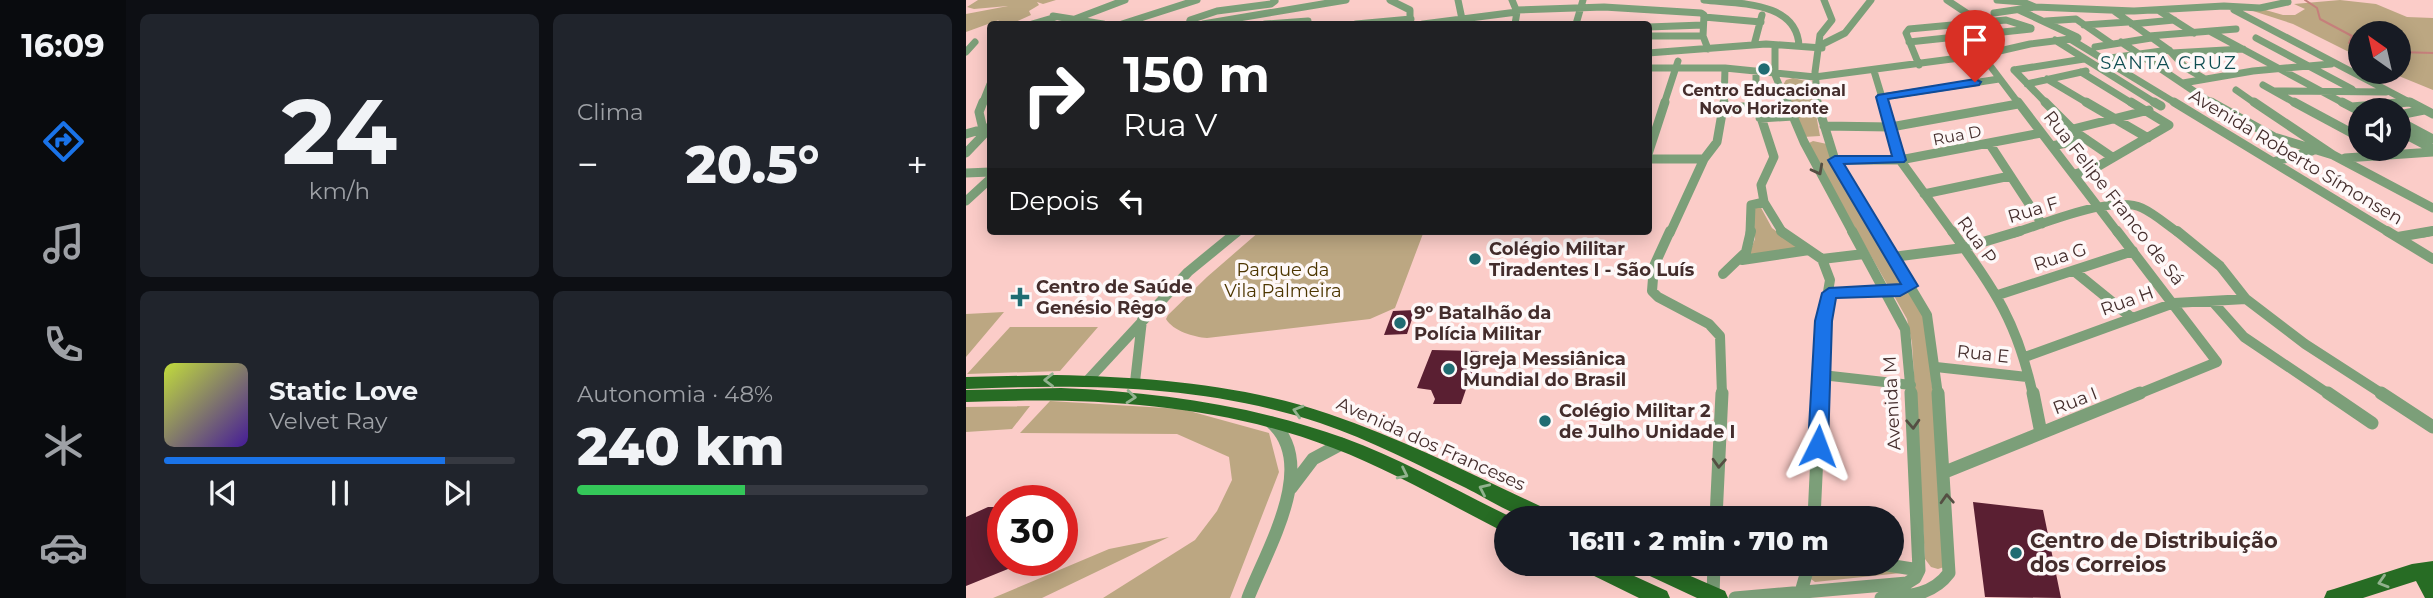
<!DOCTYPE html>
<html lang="pt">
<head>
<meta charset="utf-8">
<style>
  body { margin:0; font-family:Montserrat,sans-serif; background:#20242c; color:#f1f3f6; height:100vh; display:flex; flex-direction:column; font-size:26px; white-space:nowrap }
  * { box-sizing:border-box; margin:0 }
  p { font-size:23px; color:#9ea1a6 }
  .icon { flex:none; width:38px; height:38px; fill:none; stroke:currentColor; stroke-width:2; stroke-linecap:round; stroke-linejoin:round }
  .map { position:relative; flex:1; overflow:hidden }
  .panel { display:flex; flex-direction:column; gap:14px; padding:14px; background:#0d0f14; width:840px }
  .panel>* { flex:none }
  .banner { position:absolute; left:21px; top:21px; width:665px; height:214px; border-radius:7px; box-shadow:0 4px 18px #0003; background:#202124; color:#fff; overflow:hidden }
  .needle { width:46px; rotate:326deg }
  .tools { position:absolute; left:1382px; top:21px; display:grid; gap:14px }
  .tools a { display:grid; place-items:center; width:63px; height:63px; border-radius:50%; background:#171b24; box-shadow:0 4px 18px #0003; font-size:35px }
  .speed { position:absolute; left:21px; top:485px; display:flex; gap:14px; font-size:35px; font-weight:700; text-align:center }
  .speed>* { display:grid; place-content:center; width:91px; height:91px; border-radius:50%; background:#171b24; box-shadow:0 4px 18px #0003; line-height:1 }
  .speed .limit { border:10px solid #d22; background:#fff; color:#111 }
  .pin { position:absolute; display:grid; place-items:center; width:60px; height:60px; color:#fff; margin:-72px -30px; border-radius:50% 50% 50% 0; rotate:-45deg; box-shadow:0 0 7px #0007 }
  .pin .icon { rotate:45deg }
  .me { position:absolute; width:77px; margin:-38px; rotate:3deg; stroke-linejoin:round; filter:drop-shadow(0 0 5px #0008) }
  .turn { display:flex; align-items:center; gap:24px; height:147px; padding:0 21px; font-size:32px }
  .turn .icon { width:91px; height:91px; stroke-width:2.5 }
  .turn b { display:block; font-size:49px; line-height:60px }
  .then { display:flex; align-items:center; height:66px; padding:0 21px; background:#0003; gap:14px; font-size:26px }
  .big { font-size:52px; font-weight:800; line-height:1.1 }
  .panel .widget { flex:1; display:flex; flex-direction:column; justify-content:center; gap:10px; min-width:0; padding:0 24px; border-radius:10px; background:#20242c }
  .panel .dial { align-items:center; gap:0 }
  .dial b { font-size:91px; line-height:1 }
  .song { display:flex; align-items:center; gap:21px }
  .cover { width:84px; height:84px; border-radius:10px; background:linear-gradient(135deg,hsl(70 70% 55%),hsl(260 70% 35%)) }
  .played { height:7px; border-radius:4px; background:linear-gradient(90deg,#1a73e8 80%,#363941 80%) }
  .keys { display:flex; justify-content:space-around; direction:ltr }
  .heat { display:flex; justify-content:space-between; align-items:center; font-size:38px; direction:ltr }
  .charge { height:10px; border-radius:5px; background:linear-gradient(90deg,#34c759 48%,#363941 0) }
  .panel .tiles { flex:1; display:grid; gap:14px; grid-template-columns:repeat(2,1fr) }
  .trip { position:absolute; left:528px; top:506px; width:410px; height:70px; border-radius:35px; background:#171b24; box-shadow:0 4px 18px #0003; font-weight:800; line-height:70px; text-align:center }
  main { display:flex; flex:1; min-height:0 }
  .tab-bar { display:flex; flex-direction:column; width:126px; justify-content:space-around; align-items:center; background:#090b0e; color:#9ea1a6 }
  .tab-bar .icon { width:49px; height:49px }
  .tab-bar .selected { color:#1a73e8 }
  .tab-bar b { font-size:32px; color:#f1f3f6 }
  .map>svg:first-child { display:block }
</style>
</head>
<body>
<main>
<nav class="tab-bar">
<b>16:09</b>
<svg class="icon selected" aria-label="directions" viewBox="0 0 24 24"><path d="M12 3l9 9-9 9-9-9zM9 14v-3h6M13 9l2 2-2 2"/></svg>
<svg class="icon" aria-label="music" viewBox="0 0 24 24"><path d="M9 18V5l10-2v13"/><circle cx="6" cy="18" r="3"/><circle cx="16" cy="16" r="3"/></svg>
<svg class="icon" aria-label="phone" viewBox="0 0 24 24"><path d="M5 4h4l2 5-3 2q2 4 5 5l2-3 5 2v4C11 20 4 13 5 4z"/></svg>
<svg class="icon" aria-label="climate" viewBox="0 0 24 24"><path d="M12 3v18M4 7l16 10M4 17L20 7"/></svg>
<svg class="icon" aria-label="car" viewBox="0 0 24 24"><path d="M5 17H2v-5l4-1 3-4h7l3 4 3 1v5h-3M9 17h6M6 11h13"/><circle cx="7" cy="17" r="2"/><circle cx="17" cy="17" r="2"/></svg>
</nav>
<section class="panel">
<div class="tiles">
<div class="widget dial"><b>24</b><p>km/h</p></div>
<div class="widget"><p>Clima</p>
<div class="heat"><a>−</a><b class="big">20.5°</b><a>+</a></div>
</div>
<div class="widget">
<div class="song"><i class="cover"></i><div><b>Static Love</b><p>Velvet Ray</p></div></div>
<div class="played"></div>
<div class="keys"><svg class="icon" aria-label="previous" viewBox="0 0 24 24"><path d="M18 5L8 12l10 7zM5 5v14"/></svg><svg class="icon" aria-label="pause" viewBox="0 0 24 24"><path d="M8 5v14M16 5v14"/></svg><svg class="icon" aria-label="next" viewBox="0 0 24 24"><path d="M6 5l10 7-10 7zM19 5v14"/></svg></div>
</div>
<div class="widget"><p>Autonomia · 48%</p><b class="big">240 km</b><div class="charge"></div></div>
</div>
</section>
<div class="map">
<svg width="1467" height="598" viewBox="0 0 1467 598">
  <rect width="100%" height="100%" fill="#fbccc8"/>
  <path fill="#bca782" d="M12,0H90L77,4L71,2L73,5L63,11L65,15L45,24H29L33,20L0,32V14L42,6L8,9L1,7Z
    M1374,0L1410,4L1441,17L1467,18V90L1423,72H1433V33H1395V58L1327,24L1284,10L1296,9L1317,15H1329L1339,9L1328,4Z
    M827,78L844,82L854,136L837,137L817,85L820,80Z
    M847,141L861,144L865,161L937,282L933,286L921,284L851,162L843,143Z
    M793,204L806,228L830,246L828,250L782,256L789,239L787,206Z
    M294,231H458L429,308L404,319L241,338C228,337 207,331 200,319L202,315L241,277Z
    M943,291L957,315L963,342L978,567L972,569L965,567L959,559L946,343L941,319L927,294Z
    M38,312L0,357V314Z
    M44,327H132L94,371L1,374Z
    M84,401L216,409L303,433L313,472L264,598H137L229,540L251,511L266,480L263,457L211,434L54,433Z
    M64,406L46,429L0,432V407Z
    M203,537L76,598H27L143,549Z
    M850,564H873L935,573L849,582L845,579Z"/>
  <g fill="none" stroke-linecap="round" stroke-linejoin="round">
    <path stroke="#c67f7b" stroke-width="2" d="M1339,0L1351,8L1354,19L1386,36L1383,43L1395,50
      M1433,52L1467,53"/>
  </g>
  <path fill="#5a1f32" d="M449,310L441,334L418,335L427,311Z
    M466,350L513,351L495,404H467L469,399L465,390L451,388Z
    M1007,502L1077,510L1095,598L1019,597Z
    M22,507H34L37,510V560H43L42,569L0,586V517Z"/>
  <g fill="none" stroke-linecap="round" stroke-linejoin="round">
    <path stroke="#7c9f79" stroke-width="7" d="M424,0L444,10V24
      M492,0L496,19
      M546,0L551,12L549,24
      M738,0C772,4 831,1 833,46
      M981,0L1014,22
      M1031,0L1057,2L1069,7
      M550,10L638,7L735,13L738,15L737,36L742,49
      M1053,10L1111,37
      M1192,10L1228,33
      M1268,10L1447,104
      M1148,11L1203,50L1220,68L1239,79
      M1028,13L1069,7L1168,11L1258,6L1294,8L1322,2
      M87,16L137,24
      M738,17L795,22
      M109,19L159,0
      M1080,21L1110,19L1146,44
      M66,24L90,17
      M156,24L231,0
      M223,24L224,20L251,11L305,4L309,1
      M237,24L380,0
      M299,24L342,21
      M390,24L445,19
      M457,24L551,12
      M610,24L617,0
      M1166,24L1208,20
      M1118,25L1162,22
      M682,27L737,25
      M1245,32L1379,104
      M682,36H737
      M1183,36L1270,29
      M1290,38L1386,89
      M1104,39L1211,104
      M1089,40L1191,104
      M943,42L1065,29
      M1155,42L1247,104
      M857,44L879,33L905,0
      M788,45L796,15
      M809,45V75L821,104
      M1129,47L1185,38
      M0,52L9,42
      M682,53L800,44L856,48
      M1206,53L1277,49
      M1016,55L1053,104
      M1137,59L1203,50
      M953,65L940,33L943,29L1040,20L1065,28
      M682,68H759L849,77L1016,55L1064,44L1112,38
      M1048,70L1081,104
      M1048,70L1118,59
      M908,71L918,104
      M790,72V104
      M1115,72L1167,104
      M1081,79L1123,104
      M1217,83L1287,71L1365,64
      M1061,84L1120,71
      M1297,85L1331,104
      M1270,90L1290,104
      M1308,91L1420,92
      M916,97L1033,79
      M16,104L24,84
      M698,104L712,61
      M758,104L759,68
      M852,104L849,72L854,35L866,20L858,0
      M1425,104L1443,102"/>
    <path stroke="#7c9f79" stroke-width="9" d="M17,102L13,112L17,129L24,131
      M790,102L808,157L795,185L798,202L817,233
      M821,102L838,142L887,233
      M851,102L869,160L912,233
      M917,102L934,160L987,233
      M1052,102L1152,233
      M1079,102L1108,131L1146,157
      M1120,102L1182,138
      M1188,102L1195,106
      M1208,102L1424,233
      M1245,102L1308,137L1367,155
      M1288,102L1367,155L1467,208
      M1328,102L1395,138
      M1376,102L1395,112
      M1444,102L1467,114
      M757,107H790
      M1386,107L1443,102
      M1433,115L1458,110
      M794,118L827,116
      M1433,121L1467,139
      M858,126L925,127L1052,104
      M1107,129L1183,110
      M1433,131L1467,149
      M0,134L21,128
      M1023,143L1076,224
      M1086,146L1120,139
      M0,153L21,131
      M682,154L699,102
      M1379,158L1467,152
      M682,159H738
      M869,160H934L1075,133
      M1307,162L1346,151
      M0,173L24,172
      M1109,174L1131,167L1203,125L1165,102
      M958,194L1044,176
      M0,201L24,179
      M270,233L272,231
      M704,233L738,159L751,142L758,102
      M784,233L785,205L798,202
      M1048,233C1078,224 1147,194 1176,208C1189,214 1201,225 1213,233
      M1457,233L1467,231"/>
    <path stroke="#7c9f79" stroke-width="10" d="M704,231L688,266L686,291L692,297L743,324L754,336L756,395
      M815,231L856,259L864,280L857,321L854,395
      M886,231L939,329L945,395
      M911,231L961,315L972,395
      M986,231C1029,291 1051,321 1067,395
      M1151,231L1251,362L1170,395
      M1211,231L1254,266L1280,299L1339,344L1418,395
      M1421,231L1467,259
      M1432,237L1467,231
      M927,257L997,248L1054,231
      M856,259L898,254
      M776,260L843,250
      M1108,271L1166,318
      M757,274L780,252L785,231
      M863,293L934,291L944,286
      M1032,295L1167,251
      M1246,301L1278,337L1364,395
      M1059,357L1208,303L1280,299
      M970,367L1061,377
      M856,375L945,385
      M122,380L222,272L272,231
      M169,382L176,320"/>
    <path stroke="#7c9f79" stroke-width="13" d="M1067,393L1075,433
      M1362,393L1406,423
      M1415,393L1467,427
      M979,472L1174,393
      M325,488L347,459L375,444
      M750,518L756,393
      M848,518L854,393
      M915,564L953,570
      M835,592L843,564
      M747,596L748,564
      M282,598C300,551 353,465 306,423
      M769,598L941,583L949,578L953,570L945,393
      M915,598C941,596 966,596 983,573L972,393"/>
    <path fill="#276c24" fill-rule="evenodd" d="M90,375C182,377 275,384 363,414C440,440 513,478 587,512L589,518C581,518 571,520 563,518C546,515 516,496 500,488C452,465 404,440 354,423C240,385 119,384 0,389V377Z
      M95,388C192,392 286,405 378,438C436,459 491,491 547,518H541V532L534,530C479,502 425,470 367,448C250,403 124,397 0,402V390Z
      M1467,561V598H1459L1450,581L1397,598H1358L1361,591L1368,589L1446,564Z
      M613,564H642L701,591L704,598H673L616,570Z
      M668,564H697L759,591L762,598H731L671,570Z"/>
  </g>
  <defs><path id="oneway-chevron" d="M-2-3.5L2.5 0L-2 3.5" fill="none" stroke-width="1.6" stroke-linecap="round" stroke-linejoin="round" transform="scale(1.75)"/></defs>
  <g stroke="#554f43">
    <use href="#oneway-chevron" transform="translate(852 170) rotate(62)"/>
    <use href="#oneway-chevron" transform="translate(947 424) rotate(87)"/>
    <use href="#oneway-chevron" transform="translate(753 463) rotate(93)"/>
    <use href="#oneway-chevron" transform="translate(981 499) rotate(-93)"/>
  </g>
  <g stroke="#92b28e">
    <use href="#oneway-chevron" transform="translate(83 380) rotate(179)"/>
    <use href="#oneway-chevron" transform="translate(165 397) rotate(5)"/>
    <use href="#oneway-chevron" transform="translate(332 411) rotate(-163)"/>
    <use href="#oneway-chevron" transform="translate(437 474) rotate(26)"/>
    <use href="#oneway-chevron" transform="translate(518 489) rotate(-155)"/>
    <use href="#oneway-chevron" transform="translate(1417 582) rotate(163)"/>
  </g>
  <path fill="#1a73e8" stroke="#114b97" stroke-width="2" d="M1009,79L1015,82L1013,85L922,99L940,160L938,162L878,164L952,286L934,296L870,298L866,321L862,446L859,452L852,454L845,452L842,446L849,321L856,293L863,288L935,284L862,160L869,156H926L910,97L912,95Z"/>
  <g fill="#206c72" stroke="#fef8f8" stroke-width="2.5">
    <circle cx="798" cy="69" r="7"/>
    <circle cx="509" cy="259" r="7"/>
    <path d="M50.5 286.5h7v7h7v7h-7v7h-7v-7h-7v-7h7z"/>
    <circle cx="434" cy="323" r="7"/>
    <circle cx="483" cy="369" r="7"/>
    <circle cx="579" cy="421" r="7"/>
    <circle cx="1050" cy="553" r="7"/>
  </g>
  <g text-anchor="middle" stroke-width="7" stroke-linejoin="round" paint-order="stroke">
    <g font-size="16" font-weight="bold" fill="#442d2c" stroke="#fef8f8">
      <text x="798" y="96">Centro Educacional<tspan x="798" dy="18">Novo Horizonte</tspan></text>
    </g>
    <g font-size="16" fill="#442d2c" stroke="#fef8f8">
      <text transform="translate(991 135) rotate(-11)" y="6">Rua D</text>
    </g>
    <g font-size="18" letter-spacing="2" fill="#0d4c51" stroke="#fef8f8">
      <text x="1203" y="69">SANTA CRUZ</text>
    </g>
    <g font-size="18" fill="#442d2c" stroke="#fef8f8">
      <text transform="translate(1330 157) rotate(31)" y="6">Avenida Roberto Símonsen</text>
      <text transform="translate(1148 198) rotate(52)" y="6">Rua Felipe Franco de Sá</text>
      <text transform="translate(1067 210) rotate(-17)" y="6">Rua F</text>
      <text transform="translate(1011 240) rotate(54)" y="6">Rua P</text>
      <text transform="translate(1094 257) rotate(-18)" y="6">Rua G</text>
      <text transform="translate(1161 301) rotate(-20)" y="6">Rua H</text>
      <text transform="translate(1017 354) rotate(6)" y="6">Rua E</text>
      <text transform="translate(1109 401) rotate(-21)" y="6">Rua I</text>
      <text transform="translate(926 403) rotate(-93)" y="6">Avenida M</text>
      <text transform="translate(465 444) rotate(24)" y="6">Avenida dos Franceses</text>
    </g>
    <g font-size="18" font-weight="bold" fill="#442d2c" stroke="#fef8f8" text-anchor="start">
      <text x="523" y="255">Colégio Militar<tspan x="523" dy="21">Tiradentes I - São Luís</tspan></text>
      <text x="70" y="293">Centro de Saúde<tspan x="70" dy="21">Genésio Rêgo</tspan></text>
      <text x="448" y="319">9º Batalhão da<tspan x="448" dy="21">Polícia Militar</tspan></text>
      <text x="497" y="365">Igreja Messiânica<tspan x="497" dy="21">Mundial do Brasil</tspan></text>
      <text x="593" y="417">Colégio Militar 2<tspan x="593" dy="21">de Julho Unidade I</tspan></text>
    </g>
    <g font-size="18" fill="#4d3601" stroke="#fef8f8">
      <text x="317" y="276">Parque da<tspan x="317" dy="21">Vila Palmeira</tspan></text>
    </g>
    <g font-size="21" font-weight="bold" fill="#442d2c" stroke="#fef8f8" text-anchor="start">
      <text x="1064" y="548">Centro de Distribuição<tspan x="1064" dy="24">dos Correios</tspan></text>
    </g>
  </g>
</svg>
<div class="tools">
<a><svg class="needle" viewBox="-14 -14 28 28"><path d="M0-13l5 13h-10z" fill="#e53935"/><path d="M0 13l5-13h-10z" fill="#9ea1a6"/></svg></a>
<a><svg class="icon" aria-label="sound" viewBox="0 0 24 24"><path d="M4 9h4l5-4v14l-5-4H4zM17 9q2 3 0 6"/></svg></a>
</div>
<div class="speed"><div class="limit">30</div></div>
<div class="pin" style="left:1009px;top:82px;background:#d93025"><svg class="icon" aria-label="arrive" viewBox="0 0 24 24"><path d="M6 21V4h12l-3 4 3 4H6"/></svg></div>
<svg class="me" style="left:852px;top:446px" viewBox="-20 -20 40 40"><path d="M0-17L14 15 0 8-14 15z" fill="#1a73e8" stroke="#fff" stroke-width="4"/></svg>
<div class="trip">16:11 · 2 min · 710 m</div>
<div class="banner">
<div class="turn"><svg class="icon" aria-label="right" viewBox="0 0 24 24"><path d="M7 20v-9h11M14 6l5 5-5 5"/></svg><div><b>150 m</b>Rua V</div></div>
<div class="then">Depois<svg class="icon" aria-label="left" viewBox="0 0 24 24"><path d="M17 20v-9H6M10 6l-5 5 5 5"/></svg></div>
</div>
</div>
</main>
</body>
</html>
